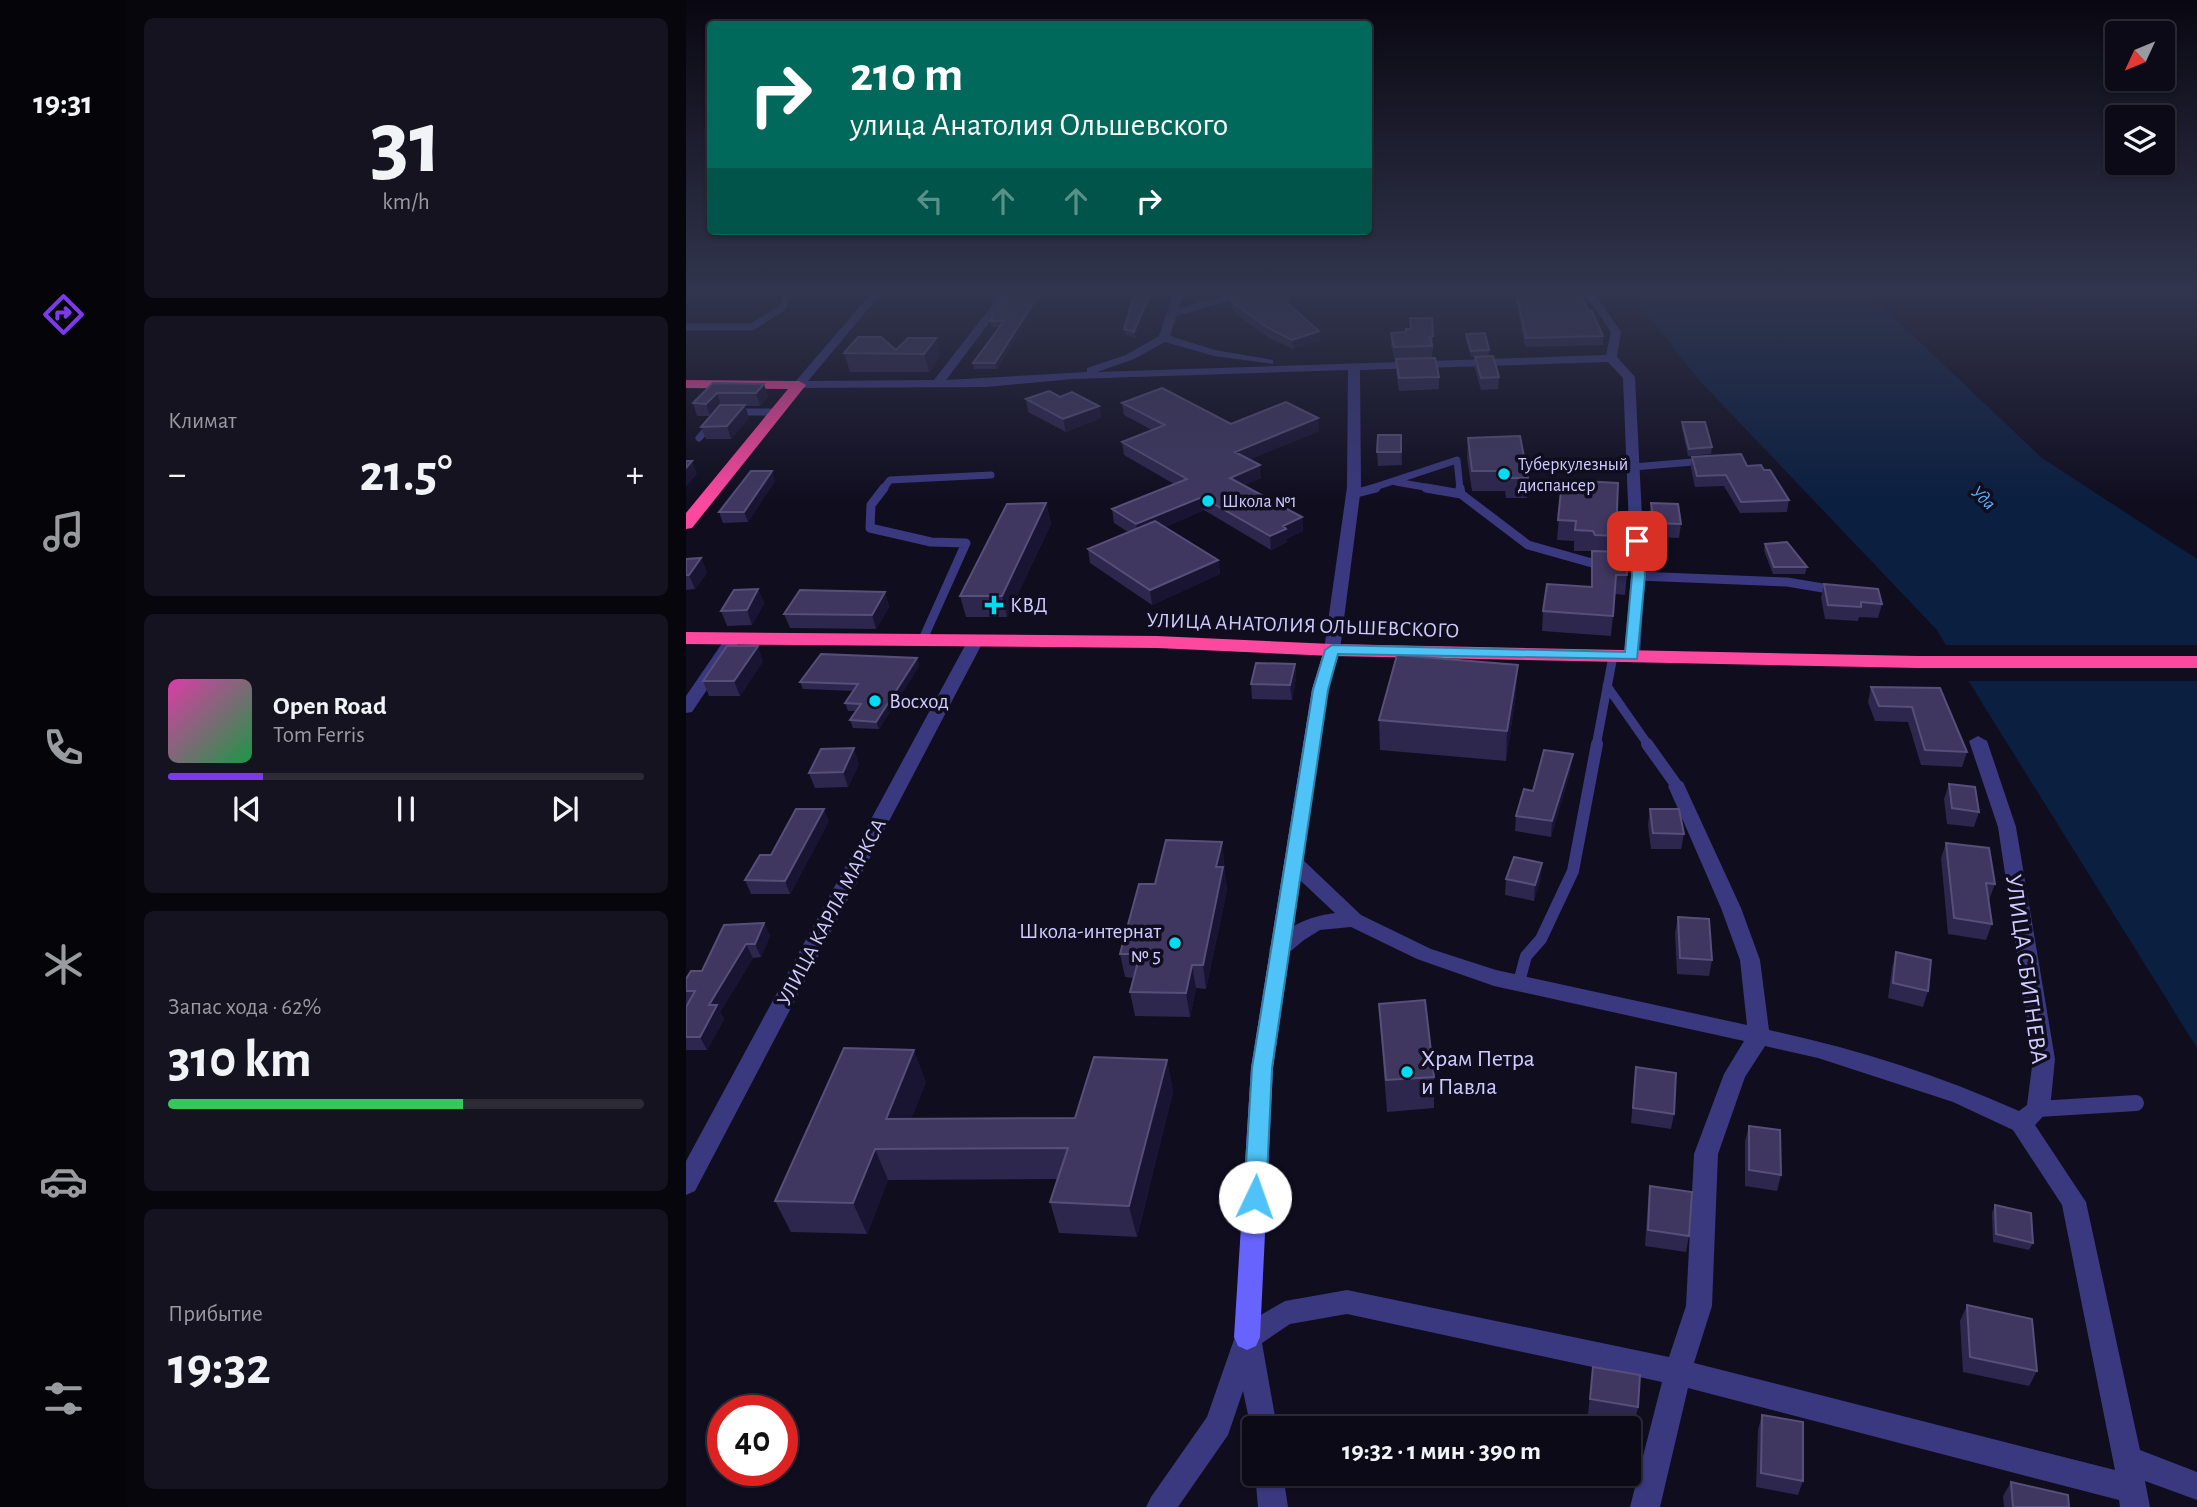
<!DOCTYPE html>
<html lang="ru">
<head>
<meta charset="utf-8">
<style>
  body { margin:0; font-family:"Alegreya Sans",sans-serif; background:#151320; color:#f1f3f6; height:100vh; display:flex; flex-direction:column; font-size:26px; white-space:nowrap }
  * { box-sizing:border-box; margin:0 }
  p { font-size:23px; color:#9a9aa1 }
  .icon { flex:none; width:38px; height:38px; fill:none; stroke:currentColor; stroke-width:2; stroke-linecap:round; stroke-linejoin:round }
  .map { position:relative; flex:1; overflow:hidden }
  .details { display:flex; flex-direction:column; gap:18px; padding:18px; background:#07060d; width:560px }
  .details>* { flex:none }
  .top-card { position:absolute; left:21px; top:21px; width:665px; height:214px; border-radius:7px; box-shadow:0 2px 5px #0004,0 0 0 2px #2c2b36; background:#00695c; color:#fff; overflow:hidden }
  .needle { width:46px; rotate:226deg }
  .buttons { position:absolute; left:1419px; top:21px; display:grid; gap:14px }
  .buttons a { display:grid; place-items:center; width:70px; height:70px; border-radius:7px; background:#0c0a17; box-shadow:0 2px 5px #0004,0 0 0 2px #2c2b36; font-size:35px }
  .speed { position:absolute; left:21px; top:1395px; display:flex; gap:14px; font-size:35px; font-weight:700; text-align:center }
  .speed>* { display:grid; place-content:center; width:91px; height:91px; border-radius:50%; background:#0c0a17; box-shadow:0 2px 5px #0004,0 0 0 2px #2c2b36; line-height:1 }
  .speed .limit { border:10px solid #d22; background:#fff; color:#111 }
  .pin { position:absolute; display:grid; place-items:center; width:60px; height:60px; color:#fff; margin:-30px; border-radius:14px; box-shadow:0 4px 10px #0006 }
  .me { position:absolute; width:77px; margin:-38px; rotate:3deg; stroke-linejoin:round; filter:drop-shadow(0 0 5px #0008) }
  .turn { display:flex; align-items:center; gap:24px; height:147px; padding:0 28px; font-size:32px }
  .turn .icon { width:91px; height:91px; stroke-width:2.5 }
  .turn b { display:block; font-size:49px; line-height:60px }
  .lanes { display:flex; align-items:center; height:66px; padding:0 28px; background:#0003; justify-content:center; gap:35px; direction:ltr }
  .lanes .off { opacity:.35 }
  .big { font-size:52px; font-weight:600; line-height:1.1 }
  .details .tile { flex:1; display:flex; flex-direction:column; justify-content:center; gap:10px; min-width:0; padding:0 24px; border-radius:10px; background:#151320 }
  .details .dial { align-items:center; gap:0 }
  .dial b { font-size:91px; line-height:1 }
  .song { display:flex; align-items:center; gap:21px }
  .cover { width:84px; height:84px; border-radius:10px; background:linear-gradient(135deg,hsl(320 70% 55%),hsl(140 70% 35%)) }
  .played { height:7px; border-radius:4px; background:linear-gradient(90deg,#7c3aed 20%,#2c2b36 20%) }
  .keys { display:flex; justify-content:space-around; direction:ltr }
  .heat { display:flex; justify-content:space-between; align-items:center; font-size:38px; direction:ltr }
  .charge { height:10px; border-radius:5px; background:linear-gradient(90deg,#34c759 62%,#2c2b36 0) }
  .trip { position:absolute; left:556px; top:1416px; width:399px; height:70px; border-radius:7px; background:#0c0a17; box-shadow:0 2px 5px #0004,0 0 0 2px #2c2b36; font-weight:600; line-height:70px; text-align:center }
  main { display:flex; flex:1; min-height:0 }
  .tab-bar { display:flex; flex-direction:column; width:126px; justify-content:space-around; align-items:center; background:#050409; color:#9a9aa1 }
  .tab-bar .icon { width:49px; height:49px }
  .tab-bar .current { color:#7c3aed }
  .tab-bar b { font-size:32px; color:#f1f3f6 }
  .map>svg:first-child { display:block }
</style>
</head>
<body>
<main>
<nav class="tab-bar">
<b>19:31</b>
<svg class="icon current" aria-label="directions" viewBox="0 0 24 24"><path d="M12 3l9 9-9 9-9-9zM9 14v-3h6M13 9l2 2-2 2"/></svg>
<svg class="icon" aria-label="music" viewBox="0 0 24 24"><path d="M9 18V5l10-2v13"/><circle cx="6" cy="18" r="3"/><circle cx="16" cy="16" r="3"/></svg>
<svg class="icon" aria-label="phone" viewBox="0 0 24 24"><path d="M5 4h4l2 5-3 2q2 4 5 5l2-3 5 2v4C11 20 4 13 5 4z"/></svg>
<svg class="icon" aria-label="climate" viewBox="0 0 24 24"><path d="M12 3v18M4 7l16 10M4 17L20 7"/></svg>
<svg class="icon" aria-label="car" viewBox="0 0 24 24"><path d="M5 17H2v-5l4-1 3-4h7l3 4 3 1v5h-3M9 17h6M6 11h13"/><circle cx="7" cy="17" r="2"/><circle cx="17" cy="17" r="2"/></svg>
<svg class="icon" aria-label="filters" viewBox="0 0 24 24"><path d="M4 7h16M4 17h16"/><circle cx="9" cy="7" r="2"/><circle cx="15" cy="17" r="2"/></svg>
</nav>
<section class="details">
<div class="tile dial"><b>31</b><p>km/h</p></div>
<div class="tile"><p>Климат</p>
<div class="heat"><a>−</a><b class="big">21.5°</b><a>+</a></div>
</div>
<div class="tile">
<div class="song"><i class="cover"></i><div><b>Open Road</b><p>Tom Ferris</p></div></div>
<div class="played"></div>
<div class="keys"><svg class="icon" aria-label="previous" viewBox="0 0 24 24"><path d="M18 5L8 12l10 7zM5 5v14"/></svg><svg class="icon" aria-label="pause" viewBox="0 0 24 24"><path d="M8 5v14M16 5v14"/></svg><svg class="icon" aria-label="next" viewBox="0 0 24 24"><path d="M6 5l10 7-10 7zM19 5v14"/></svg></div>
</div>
<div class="tile"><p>Запас хода · 62%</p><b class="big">310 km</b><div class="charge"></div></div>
<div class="tile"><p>Прибытие</p><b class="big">19:32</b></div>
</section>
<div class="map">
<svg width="1511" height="1507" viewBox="0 0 1511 1507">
  <rect width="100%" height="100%" fill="#100d1f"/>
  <path fill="#0b1f40" d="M942,291H1180L1356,458L1511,559V1048L1250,629L1013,380Z"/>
  <path fill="#100d1f" d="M1256,645H1511V681H1279Z"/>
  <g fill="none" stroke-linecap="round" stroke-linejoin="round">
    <path stroke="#3a387e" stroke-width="7" d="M485,314L544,297L546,291
      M0,327H66L96,308L102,291
      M48,412H91
      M13,438L26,423
      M947,467L1019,461
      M710,482L750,489
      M197,489L204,480L305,475
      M683,489L771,460L774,489"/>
    <path stroke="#3a387e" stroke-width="9" d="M198,488L185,505L184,528L245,542L280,543L237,639
      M740,488L775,494L774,488
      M667,494L690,488
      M775,494L842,545L906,563L952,565
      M952,576L1101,582L1149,590
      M921,686L963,746
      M910,746L927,656"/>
    <path stroke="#3a387e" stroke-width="12" d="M961,744L991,786
      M833,982L840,956L855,939L887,871L911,744"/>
    <path stroke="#3a387e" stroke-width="16" d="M1352,1109L1450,1103"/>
    <path fill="#3a387e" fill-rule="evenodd" d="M187,291H197L122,381L248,380L317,291H327L260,380L401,372V368L440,355L473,336L488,291H498L484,336L529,350L587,360V364L528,356L479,342L448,359L411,372L920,355L925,332L897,291H907L935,332L931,357L949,377L959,576L954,656L946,661L938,656L945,576L937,378L922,362L674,370L675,487L654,650L646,655L638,650L661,487L662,370L387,379L300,387L109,388V382Z
      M47,634L55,639L6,712L0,713V696L41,636Z
      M290,635L298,640L9,1191L0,1195V1161L282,640Z
      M1292,736L1301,741L1330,827L1369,1059L1364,1109L1349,1125L1400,1202L1454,1450L1511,1472V1500L1459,1481L1464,1507H1434L1433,1500L1002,1388L974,1507H944L976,1382L661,1314L604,1324L576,1343L591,1428H569L567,1438L557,1391L542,1435L492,1507H460L465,1497L521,1417L552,1328L599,1301L661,1290L983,1357L1000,1306L1008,1154L1038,1074L1058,1041L808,986L731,959L665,927L634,930L618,940L600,955L593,958L586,955L583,950C596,927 624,916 649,913L601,868L598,863L601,858H615L675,915L745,949L810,970L1061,1025L1054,960L1035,908L982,786L991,780L997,782L1055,908L1074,960L1083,1030C1168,1048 1253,1075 1333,1111L1341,1105L1347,1059L1312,827L1283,741ZM1079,1046L1132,1058L1267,1102L1327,1130L1376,1205L1429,1470L1008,1363L1026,1306L1032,1154L1059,1077Z
      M569,1474H597L602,1507H572Z"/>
    <path fill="#6763fe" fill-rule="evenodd" d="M646,645L654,650L642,689L587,1068L574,1337L570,1346L561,1350L552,1346L548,1337L565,1068L626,689L638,650Z"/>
    <path fill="#fd489f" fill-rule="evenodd" d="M0,380L113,381L120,385L6,528L0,529V513L102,389L0,388Z
      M0,632L471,636L646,644L1232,656H1511V668H1232L646,656L471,648L0,644Z"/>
  </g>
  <path fill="#2d264d" d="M325,291H360L311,369H288L287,363L314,327H305L304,321Z
    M449,291V338L439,334L438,329Z
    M551,291H606L602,303L633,331L634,340L607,349L583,338L547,312L546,302Z
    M828,291H892L903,312L917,336V345L839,347Z
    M724,318H746L747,348L746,358L753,377V389L713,391L710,371V359H708L705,345V333L720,332L724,329Z
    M780,334L803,350V356L813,377L812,389L795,390L789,369V357H785L780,340Z
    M210,350L254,356L243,372H164L158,353Z
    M27,383L82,396L74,406H59L63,418L45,439H20L15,427L24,416H11L7,403Z
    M374,397L413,406L415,418L380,432L342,412L340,399Z
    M436,403L545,424L633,431L564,459L575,478L558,485L616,517L617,531L600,539L601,542L585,550L518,510L479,527L532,560L534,574L466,605L404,563L402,549L442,532L428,523L426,509L488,484L438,455L436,442L466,430L438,415Z
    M996,422L1026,447L1025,454L1002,456L996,428Z
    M715,435L716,465L692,466L691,452Z
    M782,438L842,478L841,498H820L819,491H786L781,458Z
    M1006,457L1078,470L1103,500L1101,512L1054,513L1038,486L1009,487L1005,468Z
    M876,480L930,536L929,552L941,575L939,595L929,594L925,636L856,631L857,611L905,587L906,554L905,551H888V541L871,540Z
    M89,481L62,522L37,523L33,512Z
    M360,503L365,524L321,617H280L274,596Z
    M965,503L995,524L993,538L966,537L963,517Z
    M1079,544L1121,567L1119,574H1087L1078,551Z
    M15,558L21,573L9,589L0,590V559Z
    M1138,584L1196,604L1192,618L1173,617L1172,621L1139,619L1135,598Z
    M72,589L78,603L66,625L41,626L35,611Z
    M199,592L203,607L190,629L104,628L98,614Z
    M231,658L233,666L193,729L167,728L164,720L170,711H162L159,703L168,691L117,689L114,682Z
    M77,661L54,696H23L17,681Z
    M609,664L610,678L606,700L566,699L565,684Z
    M1185,687L1254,688L1281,752L1276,767L1235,765L1222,722L1189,721L1182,702Z
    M830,694L820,761L694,750L693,720Z
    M173,764L162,787L129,788L123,773Z
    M885,769L865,837L829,831L830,816L847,791Z
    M1263,784L1293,812L1288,827L1261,824L1258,799Z
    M964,809L998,834L995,849H965L962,825Z
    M143,821L104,894H65L59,880L85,855Z
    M1260,843L1309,884L1303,900H1302L1306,924L1300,940L1262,934L1255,858Z
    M539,865L538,870L541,890L520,989L510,988L504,1017L449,1016L444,992L448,978L439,977L434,954L469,884Z
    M855,878L848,901L819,895L820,879Z
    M992,917L1026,960L1023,976L991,974L989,933Z
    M78,923L84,936L75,957L67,958L34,1012L38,1019L21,1050H0V1007L1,1004H0V979L16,971Z
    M1210,952L1242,991L1237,1007L1202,998L1206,968Z
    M693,1004L748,1077V1108L701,1112L695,1035Z
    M481,1060L487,1092L451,1237L373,1233L364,1202L371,1179L202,1180L181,1234L105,1232L89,1201L240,1082L225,1119L389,1118Z
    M950,1067L988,1114L985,1129L945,1123Z
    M1063,1126L1095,1175L1091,1191L1059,1186V1141Z
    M964,1186L1003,1236L1000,1252L959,1246L962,1202Z
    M1309,1205L1347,1243L1343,1250L1307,1242L1306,1213Z
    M1281,1305L1351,1371L1343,1386L1277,1372L1274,1321Z
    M907,1367L952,1407L949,1422L902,1414Z
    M1076,1415L1117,1481L1112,1495L1070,1487L1072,1430Z
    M1325,1482L1383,1507H1318L1317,1496Z"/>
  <path fill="#1a1433" d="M355,291H360L311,369L309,363Z
    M465,291H468L449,338L448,332Z
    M602,291H606L600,310L599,301Z
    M633,331L634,340L607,349L606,340Z
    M250,338L254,356L243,372L238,354Z
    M78,384L82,396L74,406L70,393Z
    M31,393L35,406L24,416L20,404Z
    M59,405L63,418L45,439L41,426Z
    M413,406L415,418L380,432L377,419Z
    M632,418L633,431L551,465L549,452Z
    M6,461L11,474L0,487V468Z
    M574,465L575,478L545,491L544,478Z
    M86,471L89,481L62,522L58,512Z
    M516,497L518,510L453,538L450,524Z
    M360,503L365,524L321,617L316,596Z
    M616,517L617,531L600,539L601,542L585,550L584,536L597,526Z
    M15,558L21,573L9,589L3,575Z
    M532,560L534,574L466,605L464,590Z
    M72,589L78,603L66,625L61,610Z
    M199,592L203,607L190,629L186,615Z
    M72,646L77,661L54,696L48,681Z
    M231,658L233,666L193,729L190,722Z
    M609,664L610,678L606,700L604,685Z
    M832,665L830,694L820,761L821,731Z
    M168,748L173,764L162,787L157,772Z
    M887,754L885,769L865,837L866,821Z
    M138,809L143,821L104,894L99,881Z
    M536,842L541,890L520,989L517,965L530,867Z
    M856,863L855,878L848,901L849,885Z
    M78,923L84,936L75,957L69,944Z
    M60,944L67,958L34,1012L38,1019L21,1050L14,1037L23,1005Z
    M506,965L510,988L504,1017L500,993Z
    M228,1050L240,1082L213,1150L200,1119Z
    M481,1060L487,1092L451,1237L443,1206Z
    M189,1149L202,1180L181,1234L167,1203Z"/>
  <path fill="#3f3760" stroke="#564f79" stroke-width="2" d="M325,291H330L339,294L341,291H355L309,363H287L318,321H304L307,315Z
    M449,291H465L448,332L438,329Z
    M551,291H602L599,301L633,331L606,340L582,328L546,302Z
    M830,291H892L903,312L906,311L917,336L840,338Z
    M724,318H746L747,336L744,337L746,346L708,347L705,333L720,332V329H725Z
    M799,333L803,350L785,351L780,334Z
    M172,337H195L210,350L222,338H250L238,354L158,353Z
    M807,356L813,377L795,378L789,357Z
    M749,358L753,377L713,378L710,359Z
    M27,383L78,384L70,393H31L20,404L7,403Z
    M476,388L545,424L600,402L632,418L549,452L574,465L544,478L616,517L597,526L600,529L584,536L516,497L450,524L426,509L501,479L436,442L479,425L436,403Z
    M363,391L374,397L386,392L413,406L377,419L340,399Z
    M34,405H59L41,426L15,427Z
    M996,422H1019L1026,447L1003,449Z
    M692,435H715V452H691Z
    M834,436L842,478H821L820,471H786L782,438Z
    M1055,454L1061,466L1075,465L1078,470H1084L1103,500L1055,502L1040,475L1011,476L1006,457Z
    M0,461H6L0,468Z
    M65,471H86L58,512H33Z
    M876,480L932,483L930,536L909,535L907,531L889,530L890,521L872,520Z
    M360,503L316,596H274L321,504Z
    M965,503L992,504L995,524L968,523Z
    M469,521L532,560L464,590L402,549Z
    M1101,542L1121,567H1088L1079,544Z
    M906,551L940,552L941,575H930L927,616L857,611L861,584L906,587Z
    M15,558L3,575H0V559Z
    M1138,584L1192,589L1196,604L1175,602V607L1142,605Z
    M72,589L61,610L35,611L48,590Z
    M114,590L199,592L186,615L98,614Z
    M41,646H72L48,681H17Z
    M135,654L231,658L190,722L164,720L175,704L159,703L172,684L114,682Z
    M711,655L832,665L821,731L693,720Z
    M570,663L609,664L604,685L565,684Z
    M1185,687L1254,688L1281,752L1239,750L1226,707L1193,706Z
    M168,748L157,772L123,773L135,749Z
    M858,750L887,754L866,821L830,816L838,789L847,791Z
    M1263,784L1289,787L1293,812L1266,808Z
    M110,809H138L99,881L59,880L74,855H85Z
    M964,809H993L998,834L967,833Z
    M480,840L536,842L530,867H537L517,965H506L500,993L444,992L454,954H434L453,884H469Z
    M1260,843L1303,848L1309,884L1300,883L1306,924L1268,918Z
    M828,857L856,863L849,885L820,879Z
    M992,917L1023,919L1026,960L994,958Z
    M78,923L69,944H60L23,1005H31L14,1037H0V1007L9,991H0V979L5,971H16L38,925Z
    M1210,952L1245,960L1242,991L1207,983Z
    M739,1000L748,1077L700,1080L693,1004Z
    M158,1048L228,1050L200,1119L389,1118L408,1057L481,1060L443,1206L364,1202L382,1148L189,1149L167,1203L89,1201Z
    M950,1067L990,1073L988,1114L947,1108Z
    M1063,1126L1094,1130L1095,1175L1063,1170Z
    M964,1186L1006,1192L1003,1236L962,1230Z
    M1309,1205L1345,1213L1347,1243L1310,1234Z
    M1281,1305L1346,1319L1351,1371L1284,1357Z
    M907,1367L954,1375L952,1407L904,1399Z
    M1076,1415L1117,1422V1481L1075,1473Z
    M1325,1482L1382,1495L1383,1507H1327Z"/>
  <linearGradient id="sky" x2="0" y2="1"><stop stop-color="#090711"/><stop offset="0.58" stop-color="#31354d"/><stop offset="1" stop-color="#31354d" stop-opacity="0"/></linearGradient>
  <rect width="1511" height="502" fill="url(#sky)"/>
  <path fill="#4fc3f7" stroke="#337fa1" stroke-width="2" d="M951,537L957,541L959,576L951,659L652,654L642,690L586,1068L580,1197L577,1204L569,1207L561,1204L558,1197L566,1068L627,690L639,650L646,645L939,652L946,576L944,541Z"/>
  <g fill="#02ddf4" stroke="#100d1f" stroke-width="2.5">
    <circle cx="818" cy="474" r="7"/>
    <circle cx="522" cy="501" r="7"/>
    <path d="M304.5 594.5h7v7h7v7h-7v7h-7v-7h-7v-7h7z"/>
    <circle cx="189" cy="701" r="7"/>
    <circle cx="489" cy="943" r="7"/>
    <circle cx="721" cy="1072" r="7"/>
  </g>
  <g text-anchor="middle" stroke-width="7" stroke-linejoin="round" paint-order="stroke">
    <g font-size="18" fill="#d1ccff" stroke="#100d1f" text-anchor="start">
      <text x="832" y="470">Туберкулезный<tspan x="832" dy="21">диспансер</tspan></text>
      <text x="536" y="507">Школа №1</text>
    </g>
    <g font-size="19" font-style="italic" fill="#5ab3fe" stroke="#100d1f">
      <text transform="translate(1298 497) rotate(44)" y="7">Уда</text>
    </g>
    <g font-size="21" fill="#d1ccff" stroke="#100d1f" text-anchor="start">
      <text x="324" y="612">КВД</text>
      <text x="203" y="708">Восход</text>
      <text x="475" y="938" text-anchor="end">Школа-интернат<tspan x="475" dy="24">№ 5</tspan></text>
    </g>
    <g font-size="21" fill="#d1ccff" stroke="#100d1f">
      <text transform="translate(617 625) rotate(2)" y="7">УЛИЦА АНАТОЛИЯ ОЛЬШЕВСКОГО</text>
      <text transform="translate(145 912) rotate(-62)" y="7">УЛИЦА КАРЛА МАРКСА</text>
    </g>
    <g font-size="24" fill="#d1ccff" stroke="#100d1f">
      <text transform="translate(1341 969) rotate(82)" y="8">УЛИЦА СБИТНЕВА</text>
    </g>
    <g font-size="24" fill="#d1ccff" stroke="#100d1f" text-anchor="start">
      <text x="735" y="1066">Храм Петра<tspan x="735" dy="28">и Павла</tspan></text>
    </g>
  </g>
</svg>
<div class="buttons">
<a><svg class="needle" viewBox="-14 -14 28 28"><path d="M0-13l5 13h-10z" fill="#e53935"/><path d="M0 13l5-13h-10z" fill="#9a9aa1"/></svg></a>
<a><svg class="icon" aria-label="layers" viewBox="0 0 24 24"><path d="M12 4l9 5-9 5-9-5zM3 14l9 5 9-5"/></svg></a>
</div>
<div class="speed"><div class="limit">40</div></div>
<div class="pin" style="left:951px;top:541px;background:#d93025"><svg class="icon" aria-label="arrive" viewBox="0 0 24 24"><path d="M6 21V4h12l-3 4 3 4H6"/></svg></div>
<svg class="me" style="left:569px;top:1197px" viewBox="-20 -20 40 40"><circle r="19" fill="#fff"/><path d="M0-13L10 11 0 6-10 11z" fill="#4fc3f7"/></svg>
<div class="trip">19:32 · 1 мин · 390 m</div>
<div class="top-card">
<div class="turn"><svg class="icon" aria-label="right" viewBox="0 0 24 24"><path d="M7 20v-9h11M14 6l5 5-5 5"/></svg><div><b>210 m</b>улица Анатолия Ольшевского</div></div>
<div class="lanes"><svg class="icon off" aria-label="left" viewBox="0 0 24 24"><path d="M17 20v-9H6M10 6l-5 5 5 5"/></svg><svg class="icon off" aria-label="ahead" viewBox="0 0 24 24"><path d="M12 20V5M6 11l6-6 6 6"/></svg><svg class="icon off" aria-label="ahead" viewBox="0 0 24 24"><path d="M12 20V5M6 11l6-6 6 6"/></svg><svg class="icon" aria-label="right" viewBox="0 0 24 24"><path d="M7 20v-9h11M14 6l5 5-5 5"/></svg></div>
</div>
</div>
</main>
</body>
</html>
